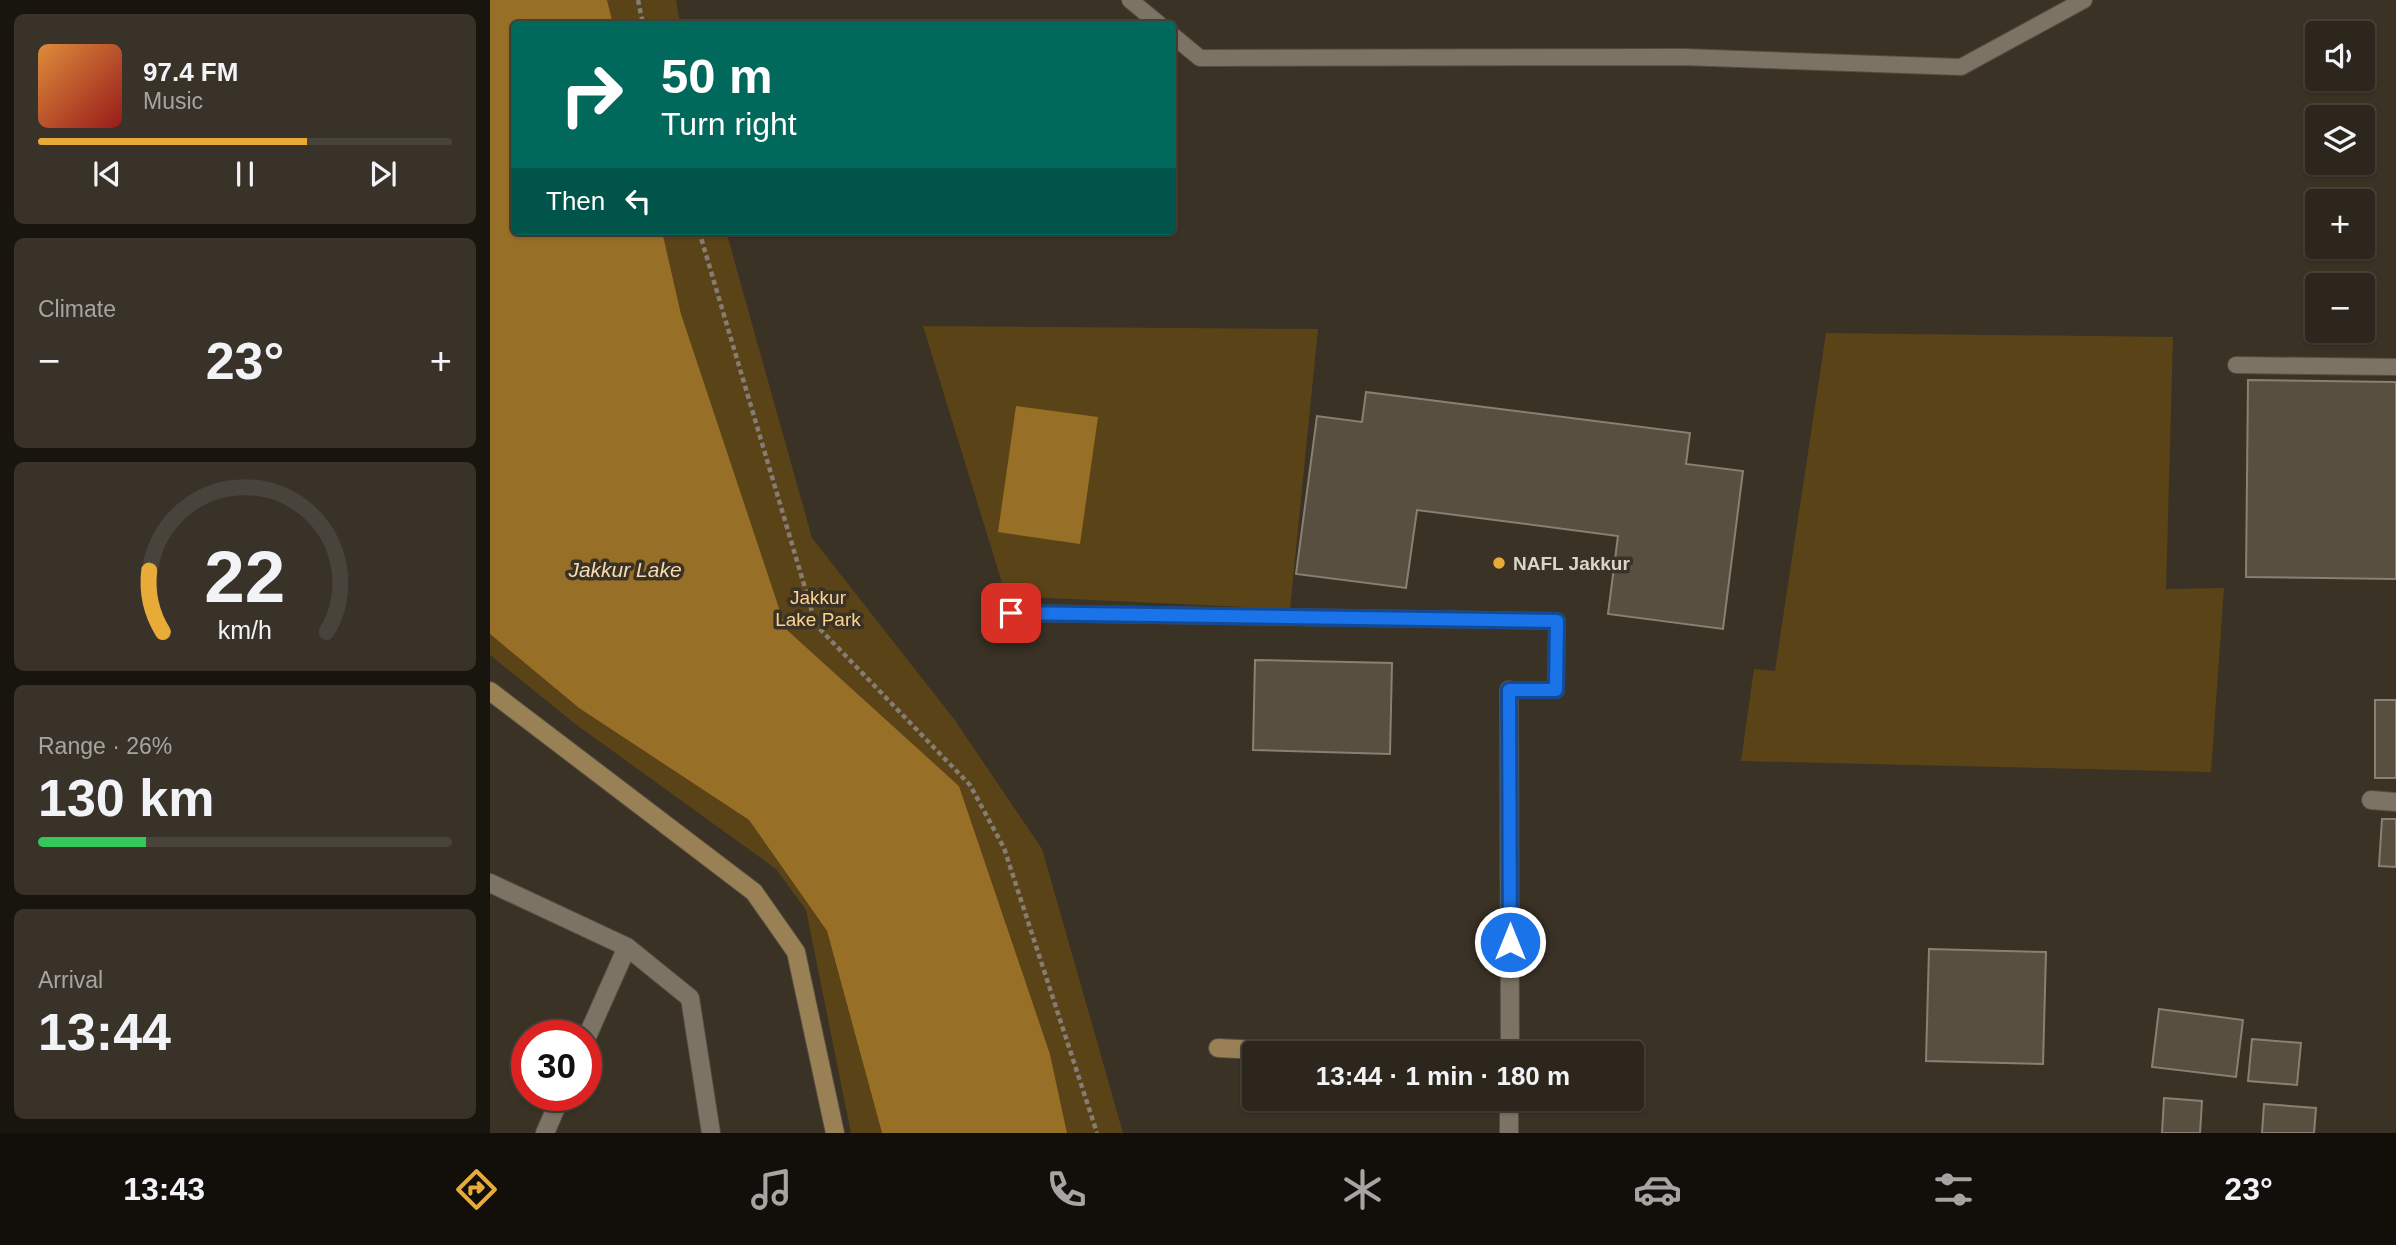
<!DOCTYPE html>
<html lang="en">
<head>
<meta charset="utf-8">
<style>
  body { margin:0; font-family:Arial,sans-serif; background:#383229; color:#f1f3f6; height:100vh; display:flex; flex-direction:column; font-size:26px; white-space:nowrap }
  * { box-sizing:border-box; margin:0 }
  p { font-size:23px; color:#a6a5a3 }
  .icon { flex:none; width:38px; height:38px; fill:none; stroke:currentColor; stroke-width:2; stroke-linecap:round; stroke-linejoin:round }
  .map { position:relative; flex:1; overflow:hidden }
  .sheet { display:flex; flex-direction:column; gap:14px; padding:14px; background:#18150f; width:490px }
  .sheet>* { flex:none }
  .top-card { position:absolute; left:21px; top:21px; width:665px; height:214px; border-radius:7px; box-shadow:0 2px 5px #0004,0 0 0 2px #48433b; background:#00695c; color:#fff; overflow:hidden }
  .fabs { position:absolute; left:1815px; top:21px; display:grid; gap:14px }
  .fabs a { display:grid; place-items:center; width:70px; height:70px; border-radius:7px; background:#2c261c; box-shadow:0 2px 5px #0004,0 0 0 2px #48433b; font-size:35px }
  .speed { position:absolute; left:21px; top:1020px; display:flex; gap:14px; font-size:35px; font-weight:700; text-align:center }
  .speed>* { display:grid; place-content:center; width:91px; height:91px; border-radius:50%; background:#2c261c; box-shadow:0 2px 5px #0004,0 0 0 2px #48433b; line-height:1 }
  .speed .limit { border:10px solid #d22; background:#fff; color:#111 }
  .pin { position:absolute; display:grid; place-items:center; width:60px; height:60px; color:#fff; margin:-30px; border-radius:14px; box-shadow:0 4px 10px #0006 }
  .me { position:absolute; width:77px; margin:-38px; rotate:0deg; stroke-linejoin:round; filter:drop-shadow(0 0 5px #0008) }
  .turn { display:flex; align-items:center; gap:24px; height:147px; padding:0 35px; font-size:32px }
  .turn .icon { width:91px; height:91px; stroke-width:2.5 }
  .turn b { display:block; font-size:49px; line-height:60px }
  .then { display:flex; align-items:center; height:66px; padding:0 35px; background:#0003; gap:14px; font-size:26px }
  .big { font-size:52px; font-weight:700; line-height:1.1 }
  .sheet .tile { flex:1; display:flex; flex-direction:column; justify-content:center; gap:10px; min-width:0; padding:0 24px; border-radius:10px; background:#383229 }
  .sheet .dial { align-items:center; gap:0 }
  .dial svg { height:182px; overflow:visible; fill:none; stroke:#48433b; stroke-width:7; stroke-linecap:round; text-anchor:middle }
  .dial text { fill:#f1f3f6; stroke:none }
  .song { display:flex; align-items:center; gap:21px }
  .cover { width:84px; height:84px; border-radius:10px; background:linear-gradient(135deg,hsl(30 70% 55%),hsl(0 70% 35%)) }
  .played { height:7px; border-radius:4px; background:linear-gradient(90deg,#e9ab38 65%,#48433b 65%) }
  .keys { display:flex; justify-content:space-around; direction:ltr }
  .heat { display:flex; justify-content:space-between; align-items:center; font-size:38px; direction:ltr }
  .charge { height:10px; border-radius:5px; background:linear-gradient(90deg,#34c759 26%,#48433b 0) }
  .trip { position:absolute; left:752px; top:1041px; width:402px; height:70px; border-radius:7px; background:#2c261c; box-shadow:0 2px 5px #0004,0 0 0 2px #48433b; font-weight:700; line-height:70px; text-align:center }
  .tabs { display:flex; height:112px; justify-content:space-around; align-items:center; background:#120f0b; color:#a6a5a3 }
  .tabs .icon { width:49px; height:49px }
  .tabs .current { color:#e9ab38 }
  .tabs b { font-size:32px; color:#f1f3f6 }
  main { display:flex; flex:1; min-height:0 }
  .map>svg:first-child { display:block }
</style>
</head>
<body>
<main>
<section class="sheet">
<div class="tile">
<div class="song"><i class="cover"></i><div><b>97.4 FM</b><p>Music</p></div></div>
<div class="played"></div>
<div class="keys"><svg class="icon" aria-label="previous" viewBox="0 0 24 24"><path d="M18 5L8 12l10 7zM5 5v14"/></svg><svg class="icon" aria-label="pause" viewBox="0 0 24 24"><path d="M8 5v14M16 5v14"/></svg><svg class="icon" aria-label="next" viewBox="0 0 24 24"><path d="M6 5l10 7-10 7zM19 5v14"/></svg></div>
</div>
<div class="tile"><p>Climate</p>
<div class="heat"><a>−</a><b class="big">23°</b><a>+</a></div>
</div>
<div class="tile dial"><svg viewBox="0 0 100 80">
<path d="M14 69A42 42 0 1 1 86 69"/>
<path d="M14 69A42 42 0 0 1 8 42" stroke="#e9ab38"/>
<text x="50" y="56" font-size="32" font-weight="700">22</text>
<text x="50" y="72" font-size="11">km/h</text>
</svg></div>
<div class="tile"><p>Range · 26%</p><b class="big">130 km</b><div class="charge"></div></div>
<div class="tile"><p>Arrival</p><b class="big">13:44</b></div>
</section>
<div class="map">
<svg width="1906" height="1133" viewBox="0 0 1906 1133">
  <rect width="100%" height="100%" fill="#3a3225"/>
  <path fill="#5b4318" d="M117,0H186L190,24H123Z
    M172,231H236L322,538L464,719L552,849L633,1133H577L560,1054L469,786L296,629L191,314Z
    M433,326L828,329L800,609L516,596Z
    M1336,333L1683,337L1676,589L1734,588L1721,772L1251,761L1264,669L1285,671Z
    M0,634L89,708L259,820L337,931L392,1133H361L316,910L286,869L84,723L0,655Z"/>
  <path fill="#986f26" d="M0,0H117L123,24H24V231H172L191,314L296,629L469,786L560,1054L577,1133H392L337,931L259,820L89,708L0,634Z
    M526,406L608,417L590,544L508,532Z"/>
  <path fill="#584f41" stroke="#8a8071" stroke-width="2" d="M1758,380L1906,382V579L1756,577Z
    M876,392L1200,433L1196,464L1253,471L1233,629L1118,614L1128,536L927,510L916,588L806,574L827,416L872,422Z
    M765,660L902,663L900,754L763,750Z
    M1885,700H1906V778H1885Z
    M1892,819H1906V867L1889,866Z
    M1439,949L1556,952L1553,1064L1436,1061Z
    M1669,1009L1753,1020L1746,1077L1662,1067Z
    M1762,1039L1811,1043L1807,1085L1758,1081Z
    M1674,1098L1712,1101L1710,1133H1672Z
    M1774,1104L1826,1108L1824,1133H1772Z"/>
  <g fill="none" stroke-linecap="round" stroke-linejoin="round">
    <g stroke="#554e42" stroke-width="18">
      <path id="lane" d="M640,0L669,24
        M682,35L710,58L1194,57L1471,67L1594,0
        M1746,365L1906,367
        M521,613L1067,621L1066,690H1019"/>
    </g>
    <g stroke="#554e42" stroke-width="20">
      <path id="street" d="M1019,690L1020,1054
        M1881,800L1906,802
        M0,883L137,947L200,998L221,1133
        M96,1039L137,947
        M55,1133L71,1096
        M1019,1133V1099"/>
    </g>
    <g stroke="#554e42" stroke-width="20">
      <path id="secondary" d="M0,691L264,892L306,952L345,1133
        M728,1048L851,1054"/>
    </g>
    <path stroke="#857d73" stroke-width="4.5" stroke-dasharray="5 3.5" stroke-linecap="butt" d="M148,0L153,24
      M209,231L326,625L480,785L514,848L607,1133"/>
    <use href="#lane" stroke="#7d7365" stroke-width="16"/>
    <use href="#street" stroke="#7d7365" stroke-width="18"/>
    <use href="#secondary" stroke="#9a8055" stroke-width="18"/>
  </g>
  <g fill="none" stroke-linecap="round" stroke-linejoin="round">
    <g stroke="#114b97" stroke-width="18">
      <path id="route" d="M521,613L1067,621L1066,690H1019L1020,942"/>
    </g>
    <use href="#route" stroke="#1a73e8" stroke-width="12"/>
  </g>
  <circle fill="#e9ab38" stroke="#3a3225" stroke-width="2.5" cx="1009" cy="563" r="7"/>
  <g text-anchor="middle" stroke-width="7" stroke-linejoin="round" paint-order="stroke">
    <g font-size="19" font-weight="bold" fill="#dad4cc" stroke="#3a3225" text-anchor="start">
      <text x="1023" y="570">NAFL Jakkur</text>
    </g>
    <g font-size="19" fill="#fcd291" stroke="#3a3225">
      <text x="328" y="604">Jakkur<tspan x="328" dy="22">Lake Park</tspan></text>
    </g>
    <g font-size="21" font-style="italic" fill="#f6dab0" stroke="#3a3225">
      <text x="135" y="577">Jakkur Lake</text>
    </g>
  </g>
</svg>
<div class="fabs">
<a><svg class="icon" aria-label="sound" viewBox="0 0 24 24"><path d="M4 9h4l5-4v14l-5-4H4zM17 9q2 3 0 6"/></svg></a>
<a><svg class="icon" aria-label="layers" viewBox="0 0 24 24"><path d="M12 4l9 5-9 5-9-5zM3 14l9 5 9-5"/></svg></a>
<a>+</a>
<a>−</a>
</div>
<div class="speed"><div class="limit">30</div></div>
<div class="pin" style="left:521px;top:613px;background:#d93025"><svg class="icon" aria-label="arrive" viewBox="0 0 24 24"><path d="M6 21V4h12l-3 4 3 4H6"/></svg></div>
<svg class="me" style="left:1020px;top:942px" viewBox="-20 -20 40 40"><circle r="17" fill="#1a73e8" stroke="#fff" stroke-width="3"/><path d="M0-11L8 9 0 5-8 9z" fill="#fff"/></svg>
<div class="trip">13:44 · 1 min · 180 m</div>
<div class="top-card">
<div class="turn"><svg class="icon" aria-label="right" viewBox="0 0 24 24"><path d="M7 20v-9h11M14 6l5 5-5 5"/></svg><div><b>50 m</b>Turn right</div></div>
<div class="then">Then<svg class="icon" aria-label="left" viewBox="0 0 24 24"><path d="M17 20v-9H6M10 6l-5 5 5 5"/></svg></div>
</div>
</div>
</main>
<nav class="tabs">
<b>13:43</b>
<svg class="icon current" aria-label="directions" viewBox="0 0 24 24"><path d="M12 3l9 9-9 9-9-9zM9 14v-3h6M13 9l2 2-2 2"/></svg>
<svg class="icon" aria-label="music" viewBox="0 0 24 24"><path d="M9 18V5l10-2v13"/><circle cx="6" cy="18" r="3"/><circle cx="16" cy="16" r="3"/></svg>
<svg class="icon" aria-label="phone" viewBox="0 0 24 24"><path d="M5 4h4l2 5-3 2q2 4 5 5l2-3 5 2v4C11 20 4 13 5 4z"/></svg>
<svg class="icon" aria-label="climate" viewBox="0 0 24 24"><path d="M12 3v18M4 7l16 10M4 17L20 7"/></svg>
<svg class="icon" aria-label="car" viewBox="0 0 24 24"><path d="M5 17H2v-5l4-1 3-4h7l3 4 3 1v5h-3M9 17h6M6 11h13"/><circle cx="7" cy="17" r="2"/><circle cx="17" cy="17" r="2"/></svg>
<svg class="icon" aria-label="filters" viewBox="0 0 24 24"><path d="M4 7h16M4 17h16"/><circle cx="9" cy="7" r="2"/><circle cx="15" cy="17" r="2"/></svg>
<b>23°</b>
</nav>
</body>
</html>
